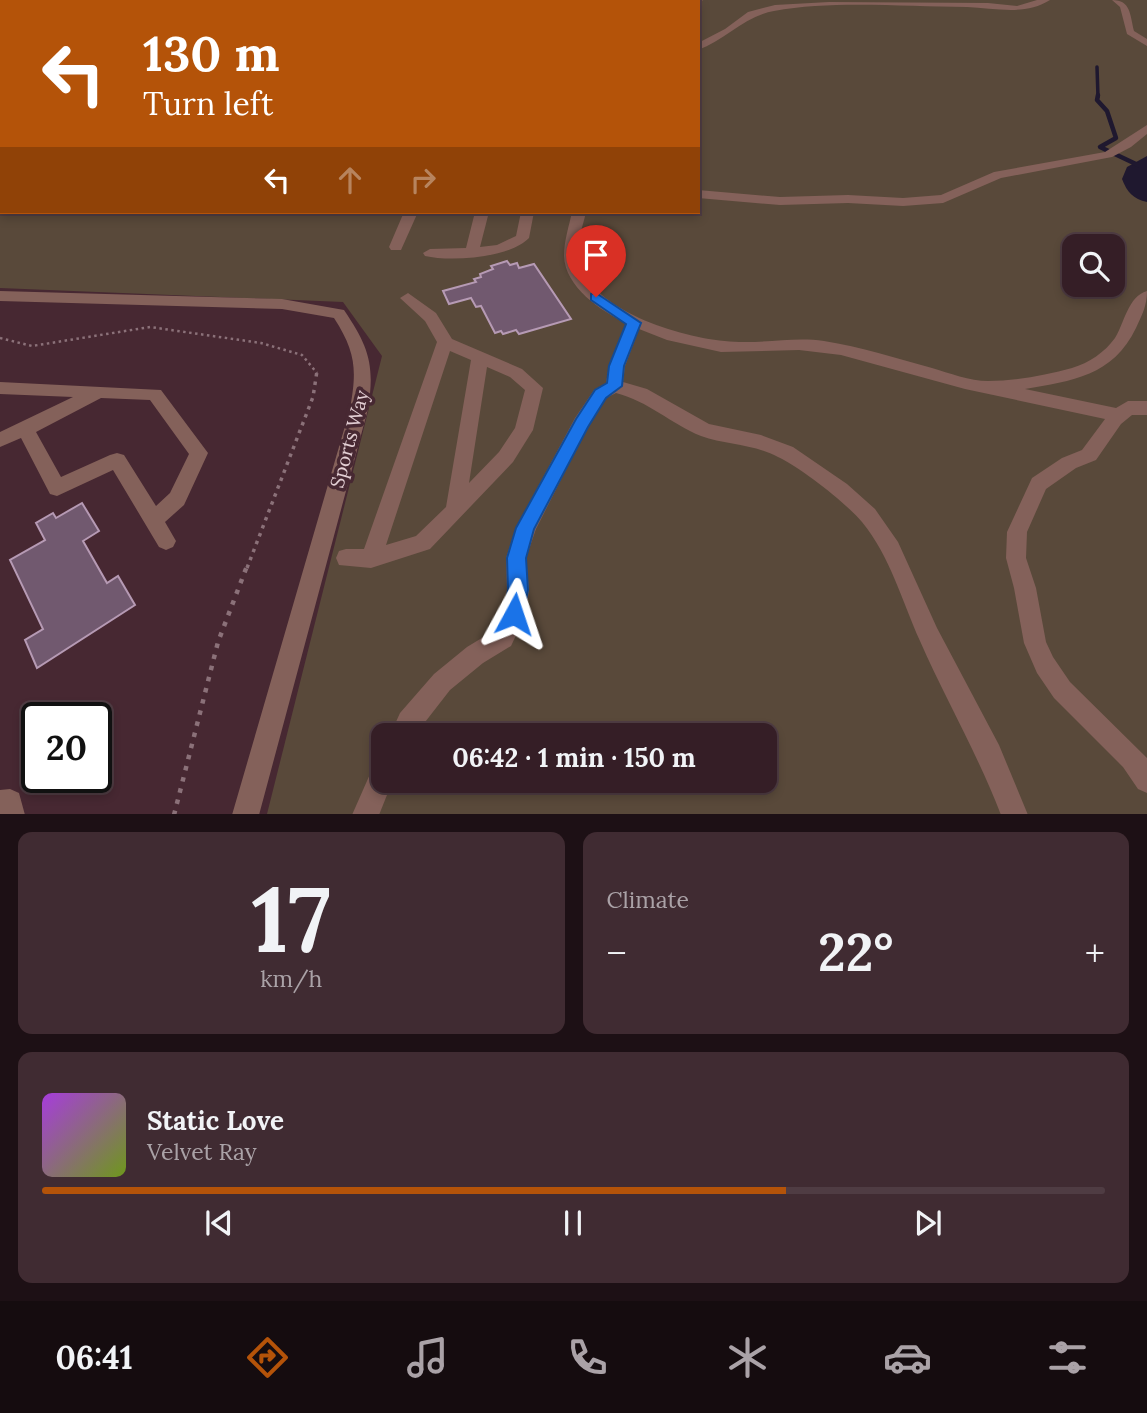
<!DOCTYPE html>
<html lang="en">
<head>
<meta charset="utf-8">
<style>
  body { margin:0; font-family:Lora,serif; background:#402b32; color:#f1f3f6; height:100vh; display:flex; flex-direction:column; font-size:26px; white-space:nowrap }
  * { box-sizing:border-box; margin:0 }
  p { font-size:23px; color:#aaa2a7 }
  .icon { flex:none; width:38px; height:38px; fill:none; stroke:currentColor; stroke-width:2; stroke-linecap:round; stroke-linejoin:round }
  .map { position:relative; height:814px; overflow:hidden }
  .panel { display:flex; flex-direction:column; gap:18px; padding:18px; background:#1d1015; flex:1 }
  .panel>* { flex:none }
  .hud { position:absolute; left:0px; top:0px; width:700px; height:214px; box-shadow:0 4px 10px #0003,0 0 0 2px #4f3c43; background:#b45309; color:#fff; overflow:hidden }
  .controls { position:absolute; left:1062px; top:234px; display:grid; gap:14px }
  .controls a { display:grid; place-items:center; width:63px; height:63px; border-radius:14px; background:#351e26; box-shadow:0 4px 10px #0003,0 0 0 2px #4f3c43; font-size:35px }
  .speed { position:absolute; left:21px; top:702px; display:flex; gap:14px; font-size:35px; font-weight:700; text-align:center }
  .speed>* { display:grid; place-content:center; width:91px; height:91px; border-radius:50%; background:#351e26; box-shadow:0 4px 10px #0003,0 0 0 2px #4f3c43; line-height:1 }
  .speed .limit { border:4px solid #111; border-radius:10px; background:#fff; color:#111 }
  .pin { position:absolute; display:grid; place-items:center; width:60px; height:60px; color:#fff; margin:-72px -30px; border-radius:50% 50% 50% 0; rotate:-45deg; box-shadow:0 0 7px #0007 }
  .pin .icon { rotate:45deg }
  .me { position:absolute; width:77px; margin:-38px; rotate:5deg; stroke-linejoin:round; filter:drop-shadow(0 0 5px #0008) }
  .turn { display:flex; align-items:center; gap:24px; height:147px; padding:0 28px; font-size:32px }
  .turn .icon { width:91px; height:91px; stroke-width:2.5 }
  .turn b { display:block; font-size:49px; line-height:60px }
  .lanes { display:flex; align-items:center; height:66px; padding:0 28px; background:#0003; justify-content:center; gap:35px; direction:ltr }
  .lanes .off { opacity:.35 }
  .big { font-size:52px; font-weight:700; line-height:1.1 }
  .panel .card { flex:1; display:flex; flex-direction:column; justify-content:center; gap:10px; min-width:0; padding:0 24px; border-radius:14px; background:#402b32 }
  .panel .dial { align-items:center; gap:0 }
  .dial b { font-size:91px; line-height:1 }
  .song { display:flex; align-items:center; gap:21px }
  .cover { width:84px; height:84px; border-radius:10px; background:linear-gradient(135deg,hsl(280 70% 55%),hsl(80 70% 35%)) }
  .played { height:7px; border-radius:4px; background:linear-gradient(90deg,#b45309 70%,#4f3c43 70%) }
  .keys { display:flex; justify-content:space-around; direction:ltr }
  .heat { display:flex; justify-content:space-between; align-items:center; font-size:38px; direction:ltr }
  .panel .tiles { flex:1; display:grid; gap:18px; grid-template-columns:1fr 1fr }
  .card:last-child { grid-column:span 2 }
  .trip { position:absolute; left:371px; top:723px; width:406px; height:70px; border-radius:14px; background:#351e26; box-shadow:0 4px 10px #0003,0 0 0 2px #4f3c43; font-weight:700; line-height:70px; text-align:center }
  .tabs { display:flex; height:112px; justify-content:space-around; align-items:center; background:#150c0f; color:#aaa2a7 }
  .tabs .icon { width:49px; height:49px }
  .tabs .active { color:#b45309 }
  .tabs b { font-size:32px; color:#f1f3f6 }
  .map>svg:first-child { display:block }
</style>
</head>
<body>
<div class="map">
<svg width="1147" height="815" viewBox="0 0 1147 815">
  <rect width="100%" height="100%" fill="#472832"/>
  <path fill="#59493a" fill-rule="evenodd" d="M21,0H1147V814H267L382,356L343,302L0,288V10L2,212H698V2H18ZM1074,247H1113V285H1074ZM383,735H765V780H383Z"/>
  <path fill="#1f182f" d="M1147,156V202C1133,199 1127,192 1122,179L1127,167Z"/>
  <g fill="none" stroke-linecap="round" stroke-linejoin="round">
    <path stroke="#1f182f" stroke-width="3.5" d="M1097,67L1098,97"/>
    <path stroke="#1f182f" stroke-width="4.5" d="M1098,95L1097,100L1107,111L1116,138L1100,147L1138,165"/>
  </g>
  <path fill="#71596f" stroke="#b69ab4" stroke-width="2" d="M507,261L510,265L517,263L519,268L534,264L571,319L519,334L516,330L503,334L501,331L495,333L481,306L476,307L471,298L449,304L443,291L476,282L474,279L481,277L480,274L493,269L491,266Z
    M82,503L99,531L83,541L107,583L118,576L135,605L37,668L25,640L43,629L10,560L45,540L36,523L53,513L56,518Z"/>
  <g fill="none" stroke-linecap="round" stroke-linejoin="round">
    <path stroke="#8b7179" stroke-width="2" stroke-dasharray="2 2.5" stroke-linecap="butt" d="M17,2L21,0
      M201,2L204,0"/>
    <path stroke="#8b7179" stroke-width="2.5" stroke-dasharray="2.5 3.5" stroke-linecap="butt" d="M0,338L32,346L150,327L261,343L302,355L317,373"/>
    <path stroke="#8b7179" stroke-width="3.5" stroke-dasharray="3.5 5" stroke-linecap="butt" d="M247,568L313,397L317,371"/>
    <path stroke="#8b7179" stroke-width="4.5" stroke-dasharray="4.5 7" stroke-linecap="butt" d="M174,815L218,642L247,566"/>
    <path fill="#84615a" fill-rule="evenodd" d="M42,0H53L40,2Z
      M695,0H703L698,4Z
      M1037,0H1050C1025,16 995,8 967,7C905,7 834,0 774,11C745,16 725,40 698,50V43L725,29L748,12L775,5L829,2L988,3L1017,6Z
      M1112,0C1131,0 1130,15 1134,31L1147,39V46L1127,34L1120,7Z
      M2,23V30L0,31V24Z
      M1147,125V134L1131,147L1112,157L1001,178L943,203L903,206L848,203L780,205L698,198V190L780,197L848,195L903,198L941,195L994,172L1105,152Z
      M404,212H418L401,250H391L389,247Z
      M475,212H489L480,247L497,245L516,236L521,212H534L529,238C510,258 451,262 425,256L423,253L430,249L466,248Z
      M572,212H586C582,230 573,252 581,269C603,316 692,341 739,342C768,343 795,337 824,341C861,347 896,358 932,368C949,373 970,381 988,381C1016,381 1046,375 1072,368C1089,363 1105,352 1115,338C1124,324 1128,296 1147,291C1147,306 1142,315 1136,328C1113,376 1072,381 1025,389L1116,408L1128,401H1147V415H1132L1121,424L1096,460L1076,468L1046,489L1027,532L1026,558L1036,588L1046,642L1053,657L1070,682L1147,758V793L1138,789L1123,767L1054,698L1037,673L1024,643L1014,588L1006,558L1007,532L1032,478L1062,458L1082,450L1105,419L965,389L841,355L799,350L721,352L667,340L639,329L625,366L623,382L647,389L709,424L761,435L793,447L847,484L875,509L898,542L937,628L999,745L1028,815H1001C978,755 946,700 920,641C902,601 890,556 862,522C845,502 801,468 778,457C754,444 726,445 701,436C671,424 648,401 616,393L606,398L588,426L536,529L526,558L529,590L526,614L511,646L483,663L450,690L415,735H390L400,713L434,674L467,647L495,630L504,612L507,590L506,558L516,528L575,418L594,390L606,383L609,366L626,323C601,311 565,287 564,256C564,241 569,226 572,212Z
      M0,291L282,299L344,310C369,347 375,365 368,409L259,815H232L350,409C357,370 356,352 334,318L282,309L0,301Z
      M408,293L436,313L452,339L522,369L543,388L533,430L513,462L430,549L371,568L339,565L336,558L339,551L346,549H364L437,342L425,321L400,298ZM450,351L471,360L446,507L416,536L386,545ZM487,367L510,377L525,390L515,428L499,452L469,483Z
      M0,382L161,390L208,453L184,505L165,522L176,541L173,547L166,550L159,547L113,470L57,496L50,494L21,438L0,447V432L73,397L0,394ZM101,398L150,400L189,454L170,493L156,506L124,455L117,453L110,455L61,477L36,432Z
      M383,761V780H393L379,815H352L374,765Z
      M10,789L19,793L25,815H0V790Z"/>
  </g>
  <path fill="#1a73e8" stroke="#114b97" stroke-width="2" d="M596,293L641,323L624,366L622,386L606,398L588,427L534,529L526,558L528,590L522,620L514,623L507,620L504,614L508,590L507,558L516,528L576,419L595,390L607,383L609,366L626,324L591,300V294Z"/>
  <g text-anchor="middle" stroke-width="7" stroke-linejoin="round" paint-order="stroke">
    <g font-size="19" fill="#e3cfd4" stroke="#472832">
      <text transform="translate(349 439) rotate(-75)" y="7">Sports Way</text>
    </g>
  </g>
</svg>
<div class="controls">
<a><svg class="icon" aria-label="search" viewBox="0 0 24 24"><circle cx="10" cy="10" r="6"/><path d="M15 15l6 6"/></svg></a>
</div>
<div class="speed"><div class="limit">20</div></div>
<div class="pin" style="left:596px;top:297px;background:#d93025"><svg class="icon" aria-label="arrive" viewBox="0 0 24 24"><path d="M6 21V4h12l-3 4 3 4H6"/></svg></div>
<svg class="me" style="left:514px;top:614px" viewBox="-20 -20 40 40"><path d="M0-17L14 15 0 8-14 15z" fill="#1a73e8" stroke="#fff" stroke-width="4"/></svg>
<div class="trip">06:42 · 1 min · 150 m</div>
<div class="hud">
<div class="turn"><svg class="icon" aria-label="left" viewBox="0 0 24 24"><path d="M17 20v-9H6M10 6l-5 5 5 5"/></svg><div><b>130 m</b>Turn left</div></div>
<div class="lanes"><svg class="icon" aria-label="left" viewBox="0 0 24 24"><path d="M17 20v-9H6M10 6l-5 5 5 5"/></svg><svg class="icon off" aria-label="ahead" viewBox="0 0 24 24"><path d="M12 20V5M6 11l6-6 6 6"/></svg><svg class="icon off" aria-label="right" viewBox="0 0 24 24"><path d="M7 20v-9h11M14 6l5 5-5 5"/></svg></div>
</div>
</div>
<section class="panel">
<div class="tiles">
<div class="card dial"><b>17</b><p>km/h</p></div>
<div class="card"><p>Climate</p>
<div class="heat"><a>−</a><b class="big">22°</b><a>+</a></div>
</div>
<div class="card">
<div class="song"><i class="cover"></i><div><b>Static Love</b><p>Velvet Ray</p></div></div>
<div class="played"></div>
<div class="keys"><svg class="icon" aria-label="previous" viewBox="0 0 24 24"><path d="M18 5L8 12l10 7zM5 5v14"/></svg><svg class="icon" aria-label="pause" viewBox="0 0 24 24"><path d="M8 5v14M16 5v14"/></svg><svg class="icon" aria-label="next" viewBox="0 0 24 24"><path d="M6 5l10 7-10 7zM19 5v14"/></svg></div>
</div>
</div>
</section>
<nav class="tabs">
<b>06:41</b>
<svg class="icon active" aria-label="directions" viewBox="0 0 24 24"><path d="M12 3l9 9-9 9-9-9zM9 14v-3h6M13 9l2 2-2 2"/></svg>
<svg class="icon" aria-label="music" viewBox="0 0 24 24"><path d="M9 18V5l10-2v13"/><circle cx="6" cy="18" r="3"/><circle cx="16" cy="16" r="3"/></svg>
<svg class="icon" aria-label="phone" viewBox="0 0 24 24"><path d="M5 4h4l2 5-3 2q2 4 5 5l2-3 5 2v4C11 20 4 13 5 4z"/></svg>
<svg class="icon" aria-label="climate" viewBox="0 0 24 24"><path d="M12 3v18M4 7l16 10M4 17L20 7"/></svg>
<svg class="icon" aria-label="car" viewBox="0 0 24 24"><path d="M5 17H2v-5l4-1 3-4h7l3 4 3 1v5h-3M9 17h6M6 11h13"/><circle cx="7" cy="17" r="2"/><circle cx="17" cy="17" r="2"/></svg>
<svg class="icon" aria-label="filters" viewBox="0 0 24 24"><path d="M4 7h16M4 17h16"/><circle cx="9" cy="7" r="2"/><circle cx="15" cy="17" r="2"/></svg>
</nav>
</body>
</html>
